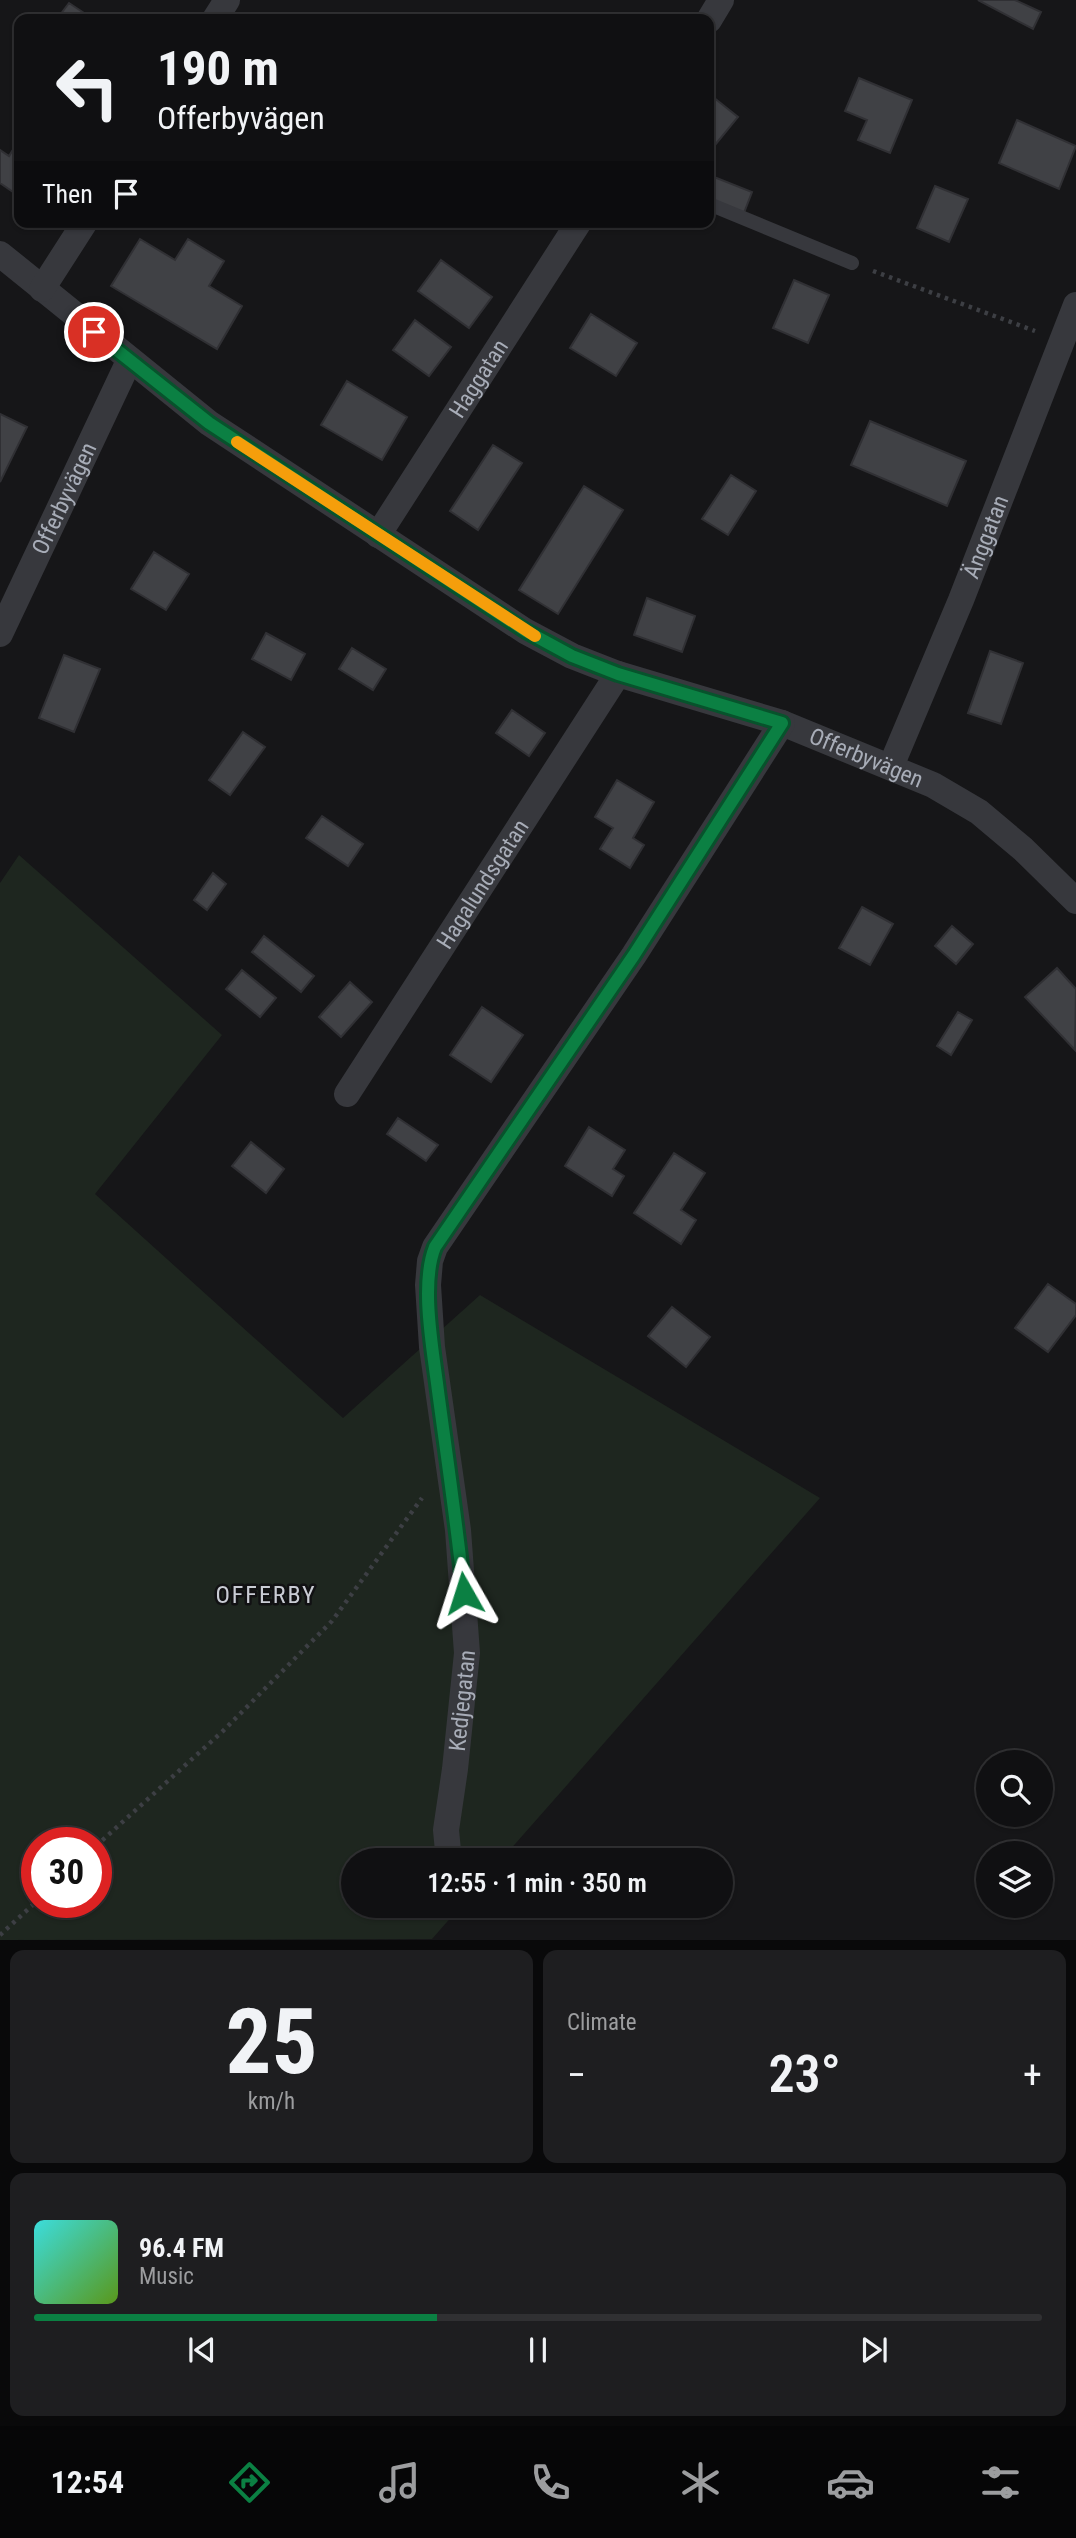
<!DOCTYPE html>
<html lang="en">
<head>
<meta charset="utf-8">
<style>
  body { margin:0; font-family:"Roboto Condensed",sans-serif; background:#1e1e20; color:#f1f3f6; height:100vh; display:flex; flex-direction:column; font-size:26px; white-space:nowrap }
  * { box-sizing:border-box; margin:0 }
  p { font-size:23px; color:#9c9d9f }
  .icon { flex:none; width:38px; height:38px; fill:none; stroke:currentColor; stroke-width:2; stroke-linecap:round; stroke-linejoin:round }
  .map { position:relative; height:1940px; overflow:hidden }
  .details { display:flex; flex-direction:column; gap:10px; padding:10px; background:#09090a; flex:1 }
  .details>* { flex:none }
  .hud { position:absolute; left:14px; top:14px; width:700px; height:214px; border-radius:14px; box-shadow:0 2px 5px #0004,0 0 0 2px #303032; background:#101012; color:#f1f3f6; overflow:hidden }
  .controls { position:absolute; left:976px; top:1750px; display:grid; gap:14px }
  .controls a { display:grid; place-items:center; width:77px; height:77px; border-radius:50%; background:#101012; box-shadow:0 2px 5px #0004,0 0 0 2px #303032; font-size:35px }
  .speed { position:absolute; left:21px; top:1827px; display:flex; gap:14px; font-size:35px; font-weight:700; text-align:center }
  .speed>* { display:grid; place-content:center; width:91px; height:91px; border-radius:50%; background:#101012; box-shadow:0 2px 5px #0004,0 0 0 2px #303032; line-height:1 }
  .speed .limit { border:10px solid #d22; background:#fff; color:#111 }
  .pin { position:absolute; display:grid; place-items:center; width:60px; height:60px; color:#fff; margin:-30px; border:4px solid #fff; border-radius:50%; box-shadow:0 2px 7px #0007 }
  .me { position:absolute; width:77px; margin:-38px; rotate:354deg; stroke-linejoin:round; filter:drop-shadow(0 0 5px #0008) }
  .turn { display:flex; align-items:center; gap:24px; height:147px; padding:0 28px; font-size:32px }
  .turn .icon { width:91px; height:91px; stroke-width:2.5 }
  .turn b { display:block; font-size:49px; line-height:60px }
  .then { display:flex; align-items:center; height:66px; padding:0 28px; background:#0003; gap:14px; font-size:26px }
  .big { font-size:52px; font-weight:600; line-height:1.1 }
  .details .card { flex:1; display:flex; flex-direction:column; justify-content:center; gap:10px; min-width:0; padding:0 24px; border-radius:14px; background:#1e1e20 }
  .details .dial { align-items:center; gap:0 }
  .dial b { font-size:91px; line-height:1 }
  .song { display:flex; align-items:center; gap:21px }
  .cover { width:84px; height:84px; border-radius:10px; background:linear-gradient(135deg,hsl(180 70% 55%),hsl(90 70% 35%)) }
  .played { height:7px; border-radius:4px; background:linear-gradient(90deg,#0b8043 40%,#303032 40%) }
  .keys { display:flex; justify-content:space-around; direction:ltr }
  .heat { display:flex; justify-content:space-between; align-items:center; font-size:38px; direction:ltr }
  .details .tiles { flex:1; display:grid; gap:10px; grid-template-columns:1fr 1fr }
  .card:last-child { grid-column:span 2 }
  .trip { position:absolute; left:341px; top:1848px; width:392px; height:70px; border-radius:35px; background:#101012; box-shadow:0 2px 5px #0004,0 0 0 2px #303032; font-weight:600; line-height:70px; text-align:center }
  .tab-bar { display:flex; height:112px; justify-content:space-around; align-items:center; background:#060607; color:#9c9d9f }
  .tab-bar .icon { width:49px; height:49px }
  .tab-bar .current { color:#0b8043 }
  .tab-bar b { font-size:32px; color:#f1f3f6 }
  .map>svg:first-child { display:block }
</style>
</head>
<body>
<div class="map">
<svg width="1076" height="1940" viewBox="0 0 1076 1940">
  <rect width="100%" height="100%" fill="#161618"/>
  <path fill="#1e261f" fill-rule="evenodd" d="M19,855L222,1035L95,1194L343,1418L480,1295L820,1498L501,1860H354V1906H461L432,1939L0,1940V883ZM37,1843H96V1902H37Z"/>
  <path fill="#404145" stroke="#303034" stroke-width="2" d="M978,0H1015L1041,12L1033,29Z
    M69,3L93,19H57Z
    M859,78L912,100L890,153L858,140L867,120L845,111Z
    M713,97L738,117L715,145L709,140V102Z
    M1017,120L1076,146L1059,189L999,163Z
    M19,140V196L0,183V150L9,156Z
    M709,175L752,192L742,218L709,205Z
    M935,186L968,199L949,242L917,228Z
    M140,239L175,260L188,239L224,261L209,286L242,306L217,349L111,286Z
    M441,260L492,297L469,328L418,291Z
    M794,280L829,295L808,343L773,328Z
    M591,314L637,343L616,376L570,348Z
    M415,320L451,347L429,376L393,350Z
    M347,381L407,417L382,460L321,425Z
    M0,414L27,427L0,482Z
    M870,421L966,461L947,506L851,465Z
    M493,445L522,463L478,530L450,511Z
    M731,475L756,491L728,535L702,519Z
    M584,486L623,510L558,614L519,590Z
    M154,552L189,574L166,610L131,589Z
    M647,598L695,616L682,652L634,635Z
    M266,633L305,654L291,680L252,659Z
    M352,648L386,669L373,690L339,669Z
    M990,651L1023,663L1001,724L968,713Z
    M64,655L100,669L74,732L39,718Z
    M512,710L545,733L529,756L496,733Z
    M243,732L265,747L230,795L209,780Z
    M617,780L654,802L633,838L644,845L630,868L600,849L613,828L595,817Z
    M322,816L363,844L348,866L306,838Z
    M213,873L226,884L207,910L194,900Z
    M862,907L893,924L870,965L839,948Z
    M952,926L973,944L956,964L935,946Z
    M264,936L314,976L301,992L252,952Z
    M1057,968L1076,989L1075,1050L1025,997Z
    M242,970L276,998L260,1017L226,989Z
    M350,982L372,1002L341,1037L319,1017Z
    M482,1007L523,1035L491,1082L450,1055Z
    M958,1012L972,1020L951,1055L937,1046Z
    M398,1118L438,1145L426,1161L387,1134Z
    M589,1127L625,1150L613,1169L624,1176L612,1196L565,1166Z
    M251,1142L284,1169L266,1193L232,1166Z
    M674,1153L705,1173L681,1210L696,1220L681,1244L634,1213Z
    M1048,1284L1076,1304V1315L1048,1352L1015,1328Z
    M672,1307L710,1337L686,1367L648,1336Z"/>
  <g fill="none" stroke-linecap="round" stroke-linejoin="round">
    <path stroke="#3d3f44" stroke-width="4.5" stroke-dasharray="3.5 5" stroke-linecap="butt" d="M873,271L1035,331
      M96,1846L223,1731L332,1621L422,1498
      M0,1935L37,1901"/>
    <path stroke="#37383d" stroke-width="14" d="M709,204L852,263"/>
    <g stroke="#37383d" stroke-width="26">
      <path d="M215,19L227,0"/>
      <path d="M709,20L721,0"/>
      <path id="s1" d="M0,254L209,423L525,631L572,656L618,674L782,723L933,785L979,812L1023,849L1076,901"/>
      <path d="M42,289L85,222"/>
      <path id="s2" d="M378,535L579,222"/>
      <path id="s3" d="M0,634L129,361"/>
      <path id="s4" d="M891,766L961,600L1076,305"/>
      <path id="s5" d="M347,1094L618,674"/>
      <path id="s6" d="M451,1860L448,1851L446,1830L455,1769L467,1653L458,1530L432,1347L428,1285L430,1261L435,1247L634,955L782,723"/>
    </g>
  </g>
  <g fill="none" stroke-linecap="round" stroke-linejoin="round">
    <g stroke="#07532c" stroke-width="18">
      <path id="route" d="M94,332L209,423L526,631L572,656L618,674L782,723L634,955L435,1247C420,1284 433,1350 438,1391C447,1458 457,1525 464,1593"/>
    </g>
    <use href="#route" stroke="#0b8043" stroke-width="12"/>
    <path stroke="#f59e0b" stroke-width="12" d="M237,442L535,636"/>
  </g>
  <g text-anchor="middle" stroke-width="5" stroke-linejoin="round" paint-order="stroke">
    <g font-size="23" fill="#a8adb8" stroke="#111113">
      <text dy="8" stroke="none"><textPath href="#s2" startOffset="186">Haggatan</textPath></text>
      <text dy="8" stroke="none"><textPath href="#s3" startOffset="150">Offerbyvägen</textPath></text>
      <text dy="8" stroke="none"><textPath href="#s4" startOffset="248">Änggatan</textPath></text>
      <text dy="8" stroke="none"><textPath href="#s1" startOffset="1012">Offerbyvägen</textPath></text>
      <text dy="8" stroke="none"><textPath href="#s5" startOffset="250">Hagalundsgatan</textPath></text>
      <text dy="8" stroke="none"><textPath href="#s6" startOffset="161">Kedjegatan</textPath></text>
    </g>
    <g font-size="24" letter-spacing="2" fill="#c9ccd4" stroke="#111113">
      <text x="266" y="1603">OFFERBY</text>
    </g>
  </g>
</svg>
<div class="controls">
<a><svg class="icon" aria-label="search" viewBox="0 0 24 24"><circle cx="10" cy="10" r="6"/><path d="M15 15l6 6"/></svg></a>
<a><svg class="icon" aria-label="layers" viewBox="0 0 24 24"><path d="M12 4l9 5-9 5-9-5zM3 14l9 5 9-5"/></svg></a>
</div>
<div class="speed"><div class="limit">30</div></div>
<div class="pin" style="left:94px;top:332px;background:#d93025"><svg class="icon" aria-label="arrive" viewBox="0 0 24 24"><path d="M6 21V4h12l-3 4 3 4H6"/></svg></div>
<svg class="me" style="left:464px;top:1593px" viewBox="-20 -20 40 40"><path d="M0-17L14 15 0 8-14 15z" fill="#0b8043" stroke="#fff" stroke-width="4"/></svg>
<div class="trip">12:55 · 1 min · 350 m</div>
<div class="hud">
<div class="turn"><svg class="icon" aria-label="left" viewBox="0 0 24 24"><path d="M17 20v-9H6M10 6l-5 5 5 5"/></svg><div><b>190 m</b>Offerbyvägen</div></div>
<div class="then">Then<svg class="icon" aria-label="arrive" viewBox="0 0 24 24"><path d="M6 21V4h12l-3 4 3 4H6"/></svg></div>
</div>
</div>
<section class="details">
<div class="tiles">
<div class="card dial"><b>25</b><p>km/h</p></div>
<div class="card"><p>Climate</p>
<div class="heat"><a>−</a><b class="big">23°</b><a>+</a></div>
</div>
<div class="card">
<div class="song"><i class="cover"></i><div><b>96.4 FM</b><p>Music</p></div></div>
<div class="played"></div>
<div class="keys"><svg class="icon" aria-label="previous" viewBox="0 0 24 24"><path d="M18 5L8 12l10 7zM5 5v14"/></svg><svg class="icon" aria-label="pause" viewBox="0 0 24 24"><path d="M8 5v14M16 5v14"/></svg><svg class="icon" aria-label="next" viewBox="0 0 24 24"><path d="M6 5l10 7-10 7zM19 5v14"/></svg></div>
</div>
</div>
</section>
<nav class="tab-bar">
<b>12:54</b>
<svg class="icon current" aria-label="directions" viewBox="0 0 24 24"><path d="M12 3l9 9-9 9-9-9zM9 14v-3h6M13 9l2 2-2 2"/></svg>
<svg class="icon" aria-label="music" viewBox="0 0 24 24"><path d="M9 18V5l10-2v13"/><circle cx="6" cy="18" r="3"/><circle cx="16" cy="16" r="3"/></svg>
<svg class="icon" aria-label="phone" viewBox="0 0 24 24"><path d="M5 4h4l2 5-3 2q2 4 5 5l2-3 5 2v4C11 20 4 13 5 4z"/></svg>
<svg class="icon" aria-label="climate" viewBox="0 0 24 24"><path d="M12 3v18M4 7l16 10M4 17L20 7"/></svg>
<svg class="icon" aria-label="car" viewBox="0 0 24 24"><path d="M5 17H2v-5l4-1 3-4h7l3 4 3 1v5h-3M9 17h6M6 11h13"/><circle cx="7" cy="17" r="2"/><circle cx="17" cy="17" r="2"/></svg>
<svg class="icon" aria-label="filters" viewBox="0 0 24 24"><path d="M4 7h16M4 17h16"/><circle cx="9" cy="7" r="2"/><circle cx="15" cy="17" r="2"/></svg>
</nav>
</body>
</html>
